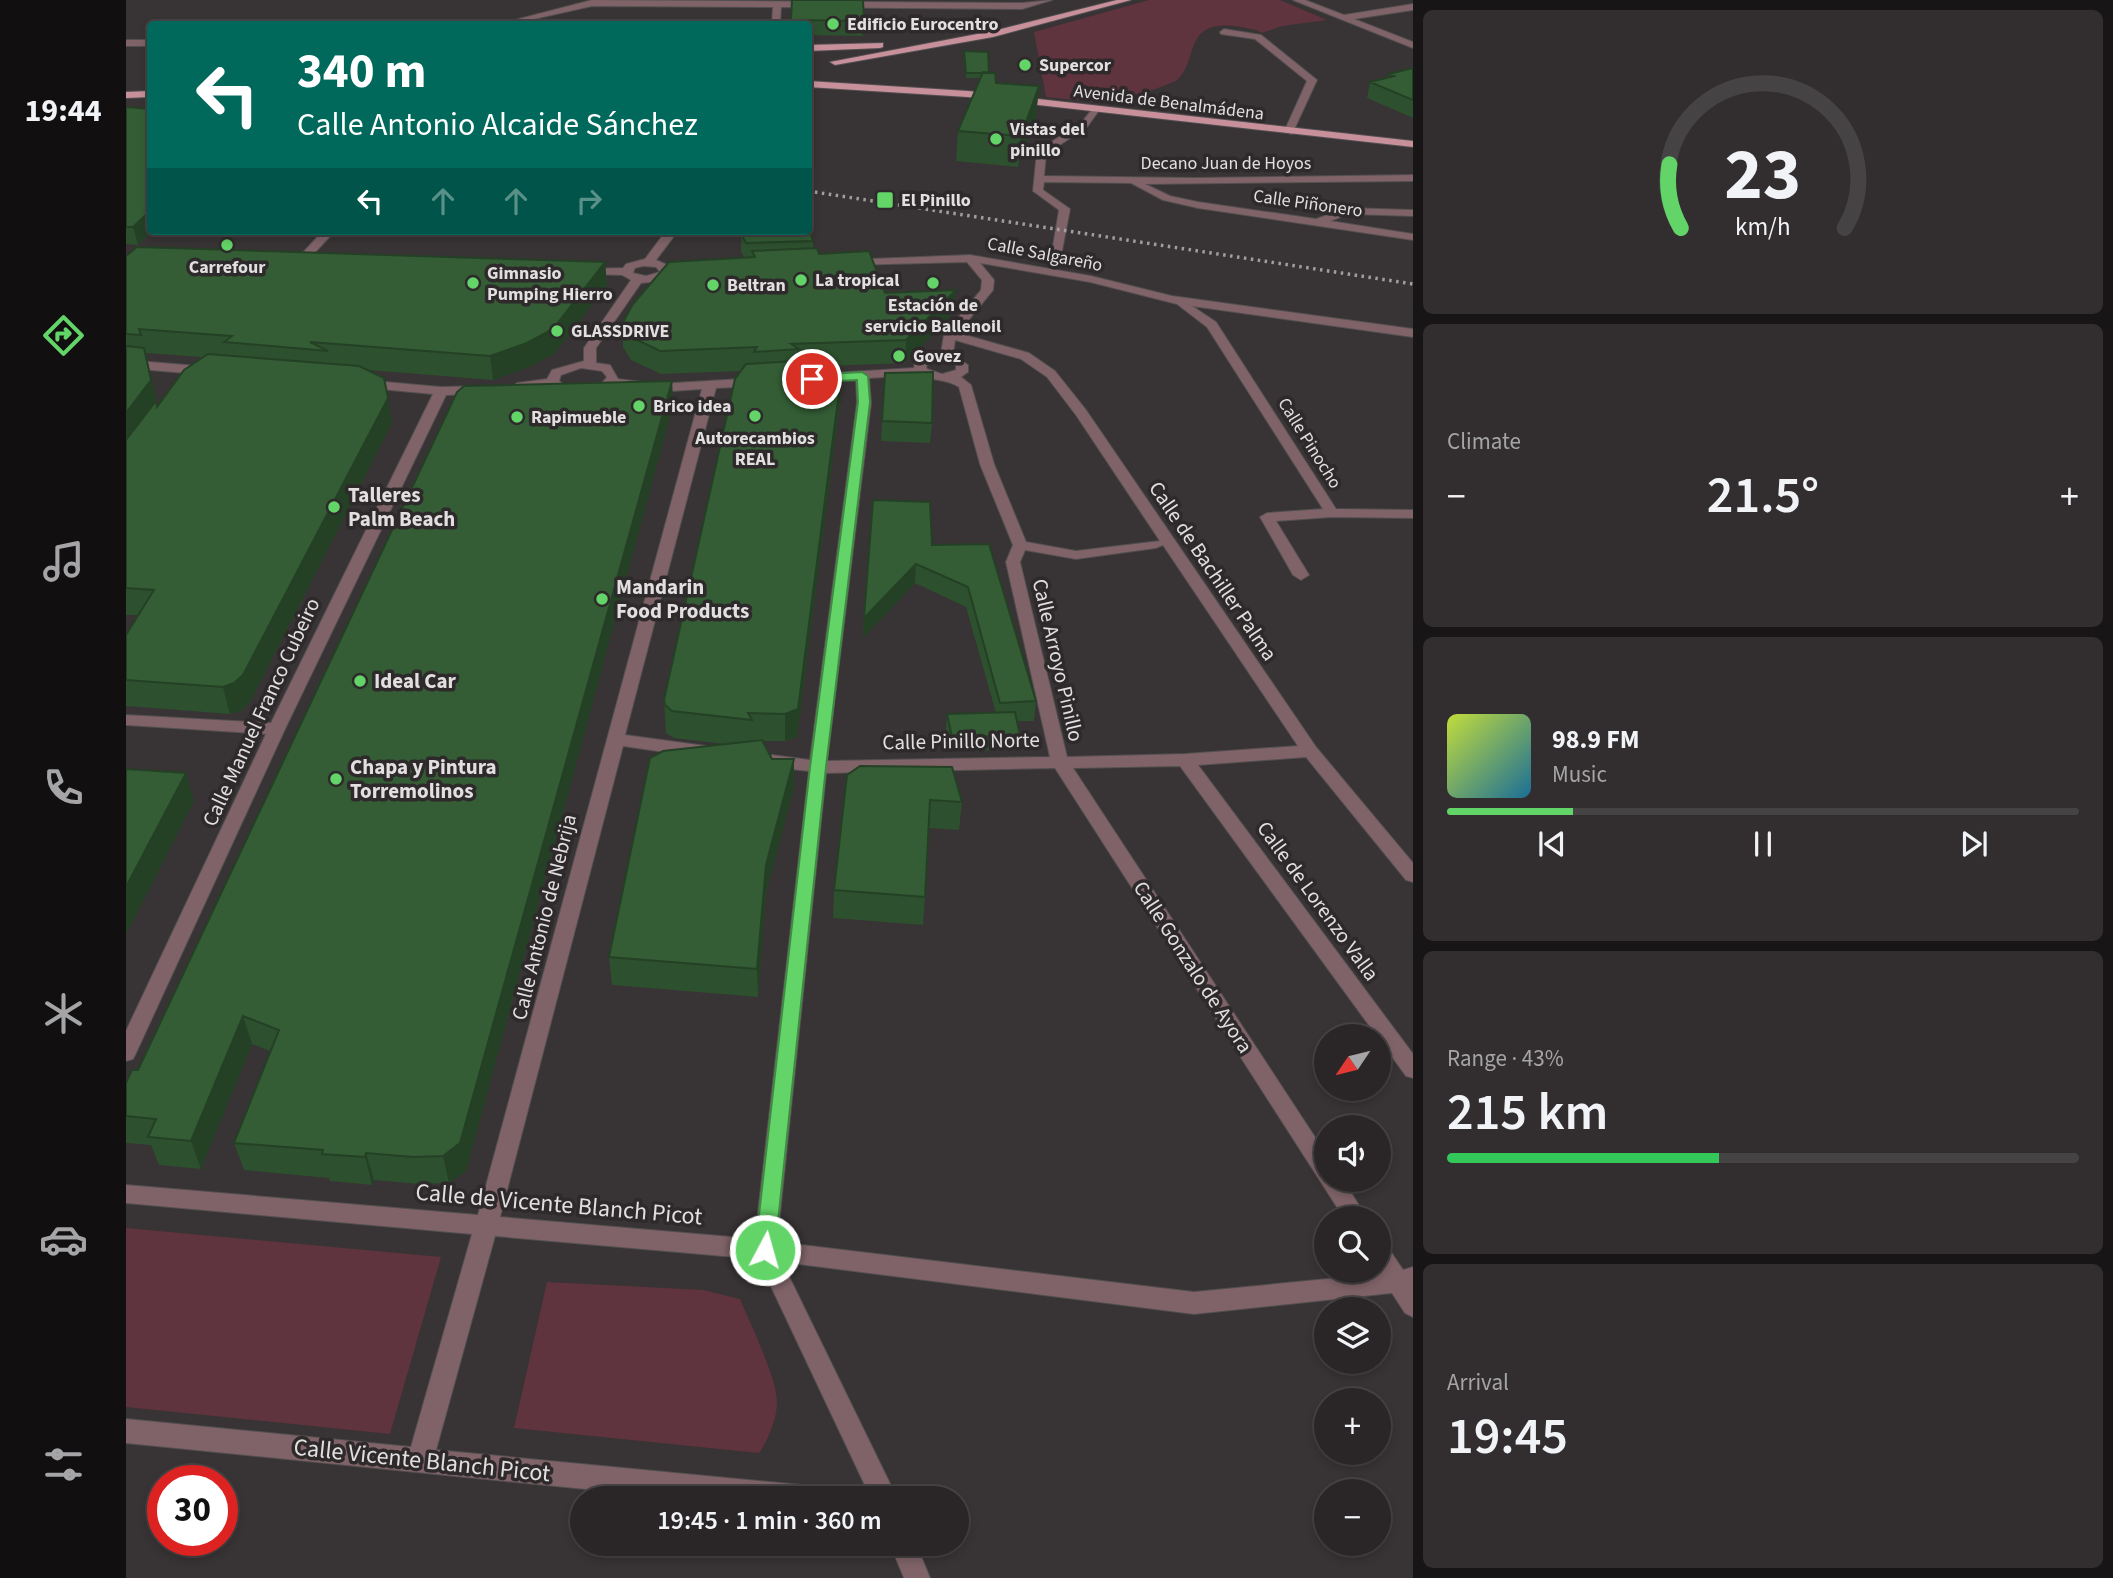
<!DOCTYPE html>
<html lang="en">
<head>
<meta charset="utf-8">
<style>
  body { margin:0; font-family:"Source Sans 3",sans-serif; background:#322e2f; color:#f1f3f6; height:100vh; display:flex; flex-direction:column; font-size:26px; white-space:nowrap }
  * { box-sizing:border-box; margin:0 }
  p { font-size:23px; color:#a5a5a7 }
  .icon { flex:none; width:38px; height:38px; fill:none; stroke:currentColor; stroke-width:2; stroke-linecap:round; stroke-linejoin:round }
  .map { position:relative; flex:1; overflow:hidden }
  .sheet { display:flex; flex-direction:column; gap:10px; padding:10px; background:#171515; width:700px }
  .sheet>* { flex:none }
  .banner { position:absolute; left:21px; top:21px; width:665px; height:214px; border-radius:7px; box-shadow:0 4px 10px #0003,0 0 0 2px #464344; background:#00695c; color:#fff; overflow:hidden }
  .needle { width:46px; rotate:235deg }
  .fabs { position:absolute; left:1188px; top:1024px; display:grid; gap:14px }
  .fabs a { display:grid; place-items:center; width:77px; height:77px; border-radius:50%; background:#2a2627; box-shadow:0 4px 10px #0003,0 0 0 2px #464344; font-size:35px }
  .speed { position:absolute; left:21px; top:1465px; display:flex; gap:14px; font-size:35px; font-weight:700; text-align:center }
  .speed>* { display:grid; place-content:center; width:91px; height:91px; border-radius:50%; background:#2a2627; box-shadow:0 4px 10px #0003,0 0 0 2px #464344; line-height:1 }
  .speed .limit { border:10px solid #d22; background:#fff; color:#111 }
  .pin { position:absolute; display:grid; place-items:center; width:60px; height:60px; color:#fff; margin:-30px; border:4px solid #fff; border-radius:50%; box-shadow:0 2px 7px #0007 }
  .me { position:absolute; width:77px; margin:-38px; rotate:6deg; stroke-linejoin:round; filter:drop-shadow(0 0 5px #0008) }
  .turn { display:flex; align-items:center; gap:24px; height:147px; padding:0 35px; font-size:32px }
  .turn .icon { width:91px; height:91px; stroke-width:2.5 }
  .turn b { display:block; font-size:49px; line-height:60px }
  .lanes { display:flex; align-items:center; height:66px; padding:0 35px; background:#0003; justify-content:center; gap:35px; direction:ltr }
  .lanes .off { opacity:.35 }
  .big { font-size:52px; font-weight:600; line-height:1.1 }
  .sheet .card { flex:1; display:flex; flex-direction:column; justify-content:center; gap:10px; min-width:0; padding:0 24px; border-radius:10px; background:#322e2f }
  .sheet .dial { align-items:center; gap:0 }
  .dial svg { height:182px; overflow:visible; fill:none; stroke:#464344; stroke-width:7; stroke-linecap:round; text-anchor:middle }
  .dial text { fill:#f1f3f6; stroke:none }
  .song { display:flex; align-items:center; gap:21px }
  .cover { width:84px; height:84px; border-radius:10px; background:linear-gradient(135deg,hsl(70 70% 55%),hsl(200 70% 35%)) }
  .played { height:7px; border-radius:4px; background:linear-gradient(90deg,#63d468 20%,#464344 20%) }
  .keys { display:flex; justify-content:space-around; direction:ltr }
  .heat { display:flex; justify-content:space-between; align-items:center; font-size:38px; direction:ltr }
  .charge { height:10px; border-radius:5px; background:linear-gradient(90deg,#34c759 43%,#464344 0) }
  .trip { position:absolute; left:444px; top:1486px; width:399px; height:70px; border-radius:35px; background:#2a2627; box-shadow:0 4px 10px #0003,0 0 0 2px #464344; font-weight:600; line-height:70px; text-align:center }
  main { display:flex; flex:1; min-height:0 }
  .tabs { display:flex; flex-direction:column; width:126px; justify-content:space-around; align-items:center; background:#110f10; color:#a5a5a7 }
  .tabs .icon { width:49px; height:49px }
  .tabs .current { color:#63d468 }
  .tabs b { font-size:32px; color:#f1f3f6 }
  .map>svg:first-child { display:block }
</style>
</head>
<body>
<main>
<nav class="tabs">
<b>19:44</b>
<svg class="icon current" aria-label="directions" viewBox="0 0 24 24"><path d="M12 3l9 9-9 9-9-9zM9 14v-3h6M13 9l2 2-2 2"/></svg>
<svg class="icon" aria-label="music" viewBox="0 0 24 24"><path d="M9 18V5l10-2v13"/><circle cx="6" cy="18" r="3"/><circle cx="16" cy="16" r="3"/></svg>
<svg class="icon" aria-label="phone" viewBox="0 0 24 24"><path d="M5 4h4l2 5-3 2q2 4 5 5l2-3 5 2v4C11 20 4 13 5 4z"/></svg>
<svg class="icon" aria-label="climate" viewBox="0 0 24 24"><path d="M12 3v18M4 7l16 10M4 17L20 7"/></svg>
<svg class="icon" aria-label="car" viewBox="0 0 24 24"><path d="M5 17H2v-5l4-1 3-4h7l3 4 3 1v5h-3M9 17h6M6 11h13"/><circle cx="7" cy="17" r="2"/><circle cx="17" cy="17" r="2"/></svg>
<svg class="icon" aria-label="filters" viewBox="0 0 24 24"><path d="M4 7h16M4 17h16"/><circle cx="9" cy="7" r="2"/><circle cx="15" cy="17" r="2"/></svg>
</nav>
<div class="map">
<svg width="1287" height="1578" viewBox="0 0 1287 1578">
  <rect width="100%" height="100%" fill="#383334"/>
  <path fill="#5f343e" d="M1023,0H1154L1201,20L1156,26L1136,33C1128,28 1118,28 1109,26C1056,20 1074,60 1050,81L990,104L920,97L908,32Z
    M0,1228L315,1257L264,1434L0,1407Z
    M421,1282L577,1290L614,1299C624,1323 651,1378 651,1402C651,1419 642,1440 633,1453L388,1428Z"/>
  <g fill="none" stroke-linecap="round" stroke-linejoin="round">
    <g stroke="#534f50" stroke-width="2">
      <path id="minor" d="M466,0L896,3L926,0L896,9L655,7L654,24H646L647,7L466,6L386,24H373Z
        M1167,0H1179L1218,15L1287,4V10L1228,19L1287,42V48Z
        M1098,29L1135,35L1191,80L1166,134L1158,132L1181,81L1129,39L1095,34L1094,32Z
        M0,40H24V46H0Z
        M969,106L974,109L961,127L920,154L918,176L1067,178L1287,175V181L1019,184L1044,196L1072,202L1190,219L1222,208L1287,210V216L1223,214L1204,221L1287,234V240L1072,208L1037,200L1005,183L918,182L917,190L944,209L935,256L925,258L933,210L907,191L911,151L955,123Z
        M197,231H209L178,264H170V260Z
        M540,231H552L530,260L544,266L546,273L535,281L515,283L470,348V363L484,365L492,379L531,384L632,378L638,382L632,386L590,388L499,735L580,746L589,752L580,758L497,746L374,1217L629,1239L683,771L646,767L637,761L646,755L684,760L731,403L730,379L691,382L685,378L691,374L788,368L789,361L803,354L815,353L818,335L855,290L856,280L841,262L723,265L719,264V260L844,255L965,276L1046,296L1287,329V337L1066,306L1090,322L1210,509L1287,510V518L1206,517L1150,521L1183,575L1175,580L1167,575L1134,517L1141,513L1197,509L1081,327L1051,304L964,282L854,263L868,280L867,290L832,333L903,353L929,371L960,410L1190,747L1287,863V882L1280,880L1180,757L1072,765L1287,1054V1078L1280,1076L1054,766L947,768L1200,1154V1180H1217L1241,1218H1218L929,768L700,773L651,1242L1068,1292L1253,1274V1243L1261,1246L1277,1270L1287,1267V1317L1279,1313L1266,1293L1068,1314L656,1262L771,1498H745L632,1259L369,1236L310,1450L675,1485L684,1489L688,1498H549L0,1443V1419L285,1447L346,1234L0,1203V1185L352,1215L576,389L531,392L488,386C470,401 441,402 423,386L391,391L385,387L391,383L421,379L426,370L458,361V348L505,280L496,275L458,274L454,273V269L497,268L500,264L519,259ZM517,266L530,267L534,272L520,276L507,273L509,268ZM829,340L895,359L921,377L950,415L1034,541L950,551L900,542L868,464L845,385L835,377L842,372V365L827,355ZM811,360L822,361L830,366V370L816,374L801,369L800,366ZM455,368L476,371L481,377C470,393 447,393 433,381L435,375ZM793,375C807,381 821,379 833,387L854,464L887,545L880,562L924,757L701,761L745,403L743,378ZM1037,545L1172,746L1059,754L941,757L894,562L899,550L950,559L1030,548Z
        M0,360L84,367L90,371L84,375L0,368Z
        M237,380L315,387L356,386L362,390L356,394L320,395L159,729L10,1053L7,1059L0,1061V1031L140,734L0,725V715L145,723L307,394L232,387V381Z
        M764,1544H790L804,1578H778Z"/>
    </g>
    <g stroke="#534f50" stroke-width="2">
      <path id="major" d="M991,0H1005L867,37L709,65L704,62L867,31Z
        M757,43V47L754,48L682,51V45Z
        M682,81L842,91L1287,141V147L842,97L682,87Z
        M24,91V97L0,98V92Z"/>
    </g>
    <use href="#minor" fill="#7f6368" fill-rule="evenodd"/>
    <use href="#major" fill="#c7909b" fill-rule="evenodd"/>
    <path stroke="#a29e9f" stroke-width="3.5" stroke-dasharray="2.5 4.5" stroke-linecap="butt" d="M682,191L1287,284"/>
  </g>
  <path fill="#2d502e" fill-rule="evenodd" d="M666,0L738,21L737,36L682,35V24H665Z
    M838,51L863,73L870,83L913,86L910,116L892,167L830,161L832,131L854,78H840Z
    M1287,68V118L1241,98L1244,82L1262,78L1263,74Z
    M0,107L24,231H26L12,245L0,244Z
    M615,234L687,241V248L693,254L759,293L828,312L779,363L700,366L714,401L671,737L659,741H637L646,759H668V787L640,893L632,997L486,985L483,957L598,744L548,738L540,733L538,700L615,371L535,374L505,360L497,347L496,324L618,257L615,251Z
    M0,256L479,262L481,285L429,353L403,367L367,380L242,370L266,423L124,702L115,711L104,714L0,706V635L12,615H0ZM20,353L76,357L31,407Z
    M759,373L806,423L804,443L755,441Z
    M546,381L547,405L340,1171L323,1183L293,1184L248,1180L246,1185L204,1181L203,1178L118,1170L108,1143L144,1051L126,1044L75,1169L33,1165L25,1145L0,1143V1083L12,1070Z
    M863,544L910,701L908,721H891L894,736L892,750L824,751L820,728L821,714L870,713L840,607L789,583L737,638L738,618L806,545Z
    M734,766L836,802L833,830L802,828L799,897L797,925L707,918L708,890Z"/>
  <path fill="#244125" d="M913,86L910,116L892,167L895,136Z
    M24,211V231H26L12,245L7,227Z
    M479,262L481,285L429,353L403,367L367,380L364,356Z
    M830,290L828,312L779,363L780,340Z
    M18,348L32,405L0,448V413Z
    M715,376L714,401L671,737L659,741V714Z
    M546,381L547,405L340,1171L323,1183L317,1156Z
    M262,398L266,423L124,702L115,711L104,714L97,687Z
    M790,564L789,583L737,638L738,618Z
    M668,759V787L640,893L632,997L631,969L640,865Z
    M60,773L68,801L0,935V887Z
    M117,1016L126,1044L75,1169L65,1141Z
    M240,1153L248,1180L246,1185L239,1157Z"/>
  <path fill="#345d35" stroke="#244125" stroke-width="2" d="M666,0H737L738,21L665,20Z
    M838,51L862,52L863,73H840Z
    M1287,68V100L1244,82L1268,76L1263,74Z
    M857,72L869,73L870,83L913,86L895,136L832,131Z
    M0,107L24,109V211L7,227H0Z
    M682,227L687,241L620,243L615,234L620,231H682Z
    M11,247L479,262L427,329L401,343L364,356L184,342L202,351L98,342L106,336L13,329L15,335L0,334V256Z
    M691,248L693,254L743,251L759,293L830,290L780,340L665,344L673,349L628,352L631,347L534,351L503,336L496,324L507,304L543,262L629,257L626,251Z
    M0,346L18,348L25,380L0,413Z
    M82,354L233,366L258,378L262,398L117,675L108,683L97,687L0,680V635L28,590L0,588V440L30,401L31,407L58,370Z
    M690,360L715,376L672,709L659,714L622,713L626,720L546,711L539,705L538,700L609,379L620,364Z
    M807,372L806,423L756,421L759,373Z
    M546,381L334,1143L317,1156L287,1157L240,1153L239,1157L196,1154L197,1150L108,1143L153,1030L117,1016L65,1141L22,1137L30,1119L0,1116V1083L6,1070H12L331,392L338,386Z
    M747,500L804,502L806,545L863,544L910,701L874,703L842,587L790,564L738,618Z
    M889,712L894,736L826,737L821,714Z
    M636,740L646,759H668L640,865L631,969L483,957L524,758L537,751Z
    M734,766L826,767L836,802L804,800L799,897L708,890L721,775Z
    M0,769L60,773L0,887Z"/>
  <path fill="#63d468" stroke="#408a44" stroke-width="2" d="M736,372L742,376L744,402L700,767L649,1250L646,1256L639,1259L632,1256L629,1250L684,767L732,402L731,380L686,382L680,379L686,375Z"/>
  <g fill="#63d468" stroke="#2e292a" stroke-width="2.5">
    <circle cx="707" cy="24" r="7"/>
    <circle cx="899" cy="65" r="7"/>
    <circle cx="870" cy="139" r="7"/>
    <rect x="750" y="191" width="18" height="18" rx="3.5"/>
    <circle cx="101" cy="245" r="7"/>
    <circle cx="675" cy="280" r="7"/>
    <circle cx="347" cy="283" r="7"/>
    <circle cx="807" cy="283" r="7"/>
    <circle cx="587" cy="285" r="7"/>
    <circle cx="431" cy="331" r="7"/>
    <circle cx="773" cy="356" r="7"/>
    <circle cx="513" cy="406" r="7"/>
    <circle cx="629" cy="416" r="7"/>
    <circle cx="391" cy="417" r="7"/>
    <circle cx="208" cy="507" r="7"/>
    <circle cx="476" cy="599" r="7"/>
    <circle cx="234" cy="681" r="7"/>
    <circle cx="210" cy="779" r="7"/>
  </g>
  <g text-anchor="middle" stroke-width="7" stroke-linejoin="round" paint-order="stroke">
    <g font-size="18" font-weight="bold" fill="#e2dfe0" stroke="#2e292a" text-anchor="start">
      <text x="721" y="30">Edificio Eurocentro</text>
      <text x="913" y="71">Supercor</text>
      <text x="884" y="135">Vistas del<tspan x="884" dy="21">pinillo</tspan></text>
      <text x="775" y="206">El Pinillo</text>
      <text x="101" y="273" text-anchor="middle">Carrefour</text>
      <text x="361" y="279">Gimnasio<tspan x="361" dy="21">Pumping Hierro</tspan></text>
      <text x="689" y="286">La tropical</text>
      <text x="601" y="291">Beltran</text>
      <text x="807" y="311" text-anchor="middle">Estación de<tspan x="807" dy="21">servicio Ballenoil</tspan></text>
      <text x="445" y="337">GLASSDRIVE</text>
      <text x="787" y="362">Govez</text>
      <text x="527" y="412">Brico idea</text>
      <text x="405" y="423">Rapimueble</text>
      <text x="629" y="444" text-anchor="middle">Autorecambios<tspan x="629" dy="21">REAL</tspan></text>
    </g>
    <g font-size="18" fill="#e2dfe0" stroke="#2e292a">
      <text transform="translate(1043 102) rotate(7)" y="6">Avenida de Benalmádena</text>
      <text x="1100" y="169">Decano Juan de Hoyos</text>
      <text transform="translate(1182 203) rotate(8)" y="6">Calle Piñonero</text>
      <text transform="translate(919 254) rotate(11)" y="6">Calle Salgareño</text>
      <text transform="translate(1184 443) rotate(58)" y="6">Calle Pinocho</text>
    </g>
    <g font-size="21" font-weight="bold" fill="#e2dfe0" stroke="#2e292a" text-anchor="start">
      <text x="222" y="502">Talleres<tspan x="222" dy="24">Palm Beach</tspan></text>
      <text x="490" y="594">Mandarin<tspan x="490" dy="24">Food Products</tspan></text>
      <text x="248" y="688">Ideal Car</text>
      <text x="224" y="774">Chapa y Pintura<tspan x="224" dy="24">Torremolinos</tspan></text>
    </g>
    <g font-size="21" fill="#e2dfe0" stroke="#2e292a">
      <text transform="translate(1087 571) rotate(56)" y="7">Calle de Bachiller Palma</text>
      <text transform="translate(932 660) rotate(77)" y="7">Calle Arroyo Pinillo</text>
      <text transform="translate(135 712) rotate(-65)" y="7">Calle Manuel Franco Cubeiro</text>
      <text transform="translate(835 741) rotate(-1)" y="7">Calle Pinillo Norte</text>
      <text transform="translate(1192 901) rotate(54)" y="7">Calle de Lorenzo Valla</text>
      <text transform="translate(418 917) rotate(-76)" y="7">Calle Antonio de Nebrija</text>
      <text transform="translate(1067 967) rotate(57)" y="7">Calle Gonzalo de Ayora</text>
    </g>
    <g font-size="24" fill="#e2dfe0" stroke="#2e292a">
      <text transform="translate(433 1204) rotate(5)" y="8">Calle de Vicente Blanch Picot</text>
      <text transform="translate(296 1460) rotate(6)" y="8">Calle Vicente Blanch Picot</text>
    </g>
  </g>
</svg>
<div class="fabs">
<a><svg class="needle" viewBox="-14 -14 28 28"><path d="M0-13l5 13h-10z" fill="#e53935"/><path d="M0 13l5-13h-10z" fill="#a5a5a7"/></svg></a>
<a><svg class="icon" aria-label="sound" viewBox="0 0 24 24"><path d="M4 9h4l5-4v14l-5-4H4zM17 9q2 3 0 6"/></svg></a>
<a><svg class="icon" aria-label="search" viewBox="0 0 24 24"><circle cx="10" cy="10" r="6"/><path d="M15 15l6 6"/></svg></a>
<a><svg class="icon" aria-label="layers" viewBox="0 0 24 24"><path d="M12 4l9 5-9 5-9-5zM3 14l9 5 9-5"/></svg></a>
<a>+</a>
<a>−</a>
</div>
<div class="speed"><div class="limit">30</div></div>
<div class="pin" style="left:686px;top:379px;background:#d93025"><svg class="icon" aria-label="arrive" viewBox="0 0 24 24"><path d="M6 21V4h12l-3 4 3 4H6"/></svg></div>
<svg class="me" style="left:639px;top:1250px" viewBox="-20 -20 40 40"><circle r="17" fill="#63d468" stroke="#fff" stroke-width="3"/><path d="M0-11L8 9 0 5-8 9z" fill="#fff"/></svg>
<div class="trip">19:45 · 1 min · 360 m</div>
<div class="banner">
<div class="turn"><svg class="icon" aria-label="left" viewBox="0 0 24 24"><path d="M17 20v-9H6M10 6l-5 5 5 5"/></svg><div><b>340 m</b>Calle Antonio Alcaide Sánchez</div></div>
<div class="lanes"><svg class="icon" aria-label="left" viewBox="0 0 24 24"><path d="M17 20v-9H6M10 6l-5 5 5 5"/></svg><svg class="icon off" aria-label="ahead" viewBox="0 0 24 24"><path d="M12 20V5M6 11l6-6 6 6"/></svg><svg class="icon off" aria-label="ahead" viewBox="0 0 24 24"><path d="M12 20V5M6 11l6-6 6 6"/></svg><svg class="icon off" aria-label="right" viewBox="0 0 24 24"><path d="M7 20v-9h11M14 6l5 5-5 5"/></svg></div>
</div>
</div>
<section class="sheet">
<div class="card dial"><svg viewBox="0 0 100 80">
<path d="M14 69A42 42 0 1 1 86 69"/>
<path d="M14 69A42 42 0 0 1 9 41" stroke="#63d468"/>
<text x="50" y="56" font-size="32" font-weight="700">23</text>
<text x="50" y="72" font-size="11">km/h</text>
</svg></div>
<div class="card"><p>Climate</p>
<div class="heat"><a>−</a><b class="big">21.5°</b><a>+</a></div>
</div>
<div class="card">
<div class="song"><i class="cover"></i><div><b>98.9 FM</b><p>Music</p></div></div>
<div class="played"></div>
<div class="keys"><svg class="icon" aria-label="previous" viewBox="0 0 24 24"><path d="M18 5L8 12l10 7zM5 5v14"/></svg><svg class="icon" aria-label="pause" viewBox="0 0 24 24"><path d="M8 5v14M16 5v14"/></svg><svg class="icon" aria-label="next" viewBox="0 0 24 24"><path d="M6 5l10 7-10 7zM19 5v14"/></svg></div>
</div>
<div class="card"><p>Range · 43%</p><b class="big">215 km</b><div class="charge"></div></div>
<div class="card"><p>Arrival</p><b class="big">19:45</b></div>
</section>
</main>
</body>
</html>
